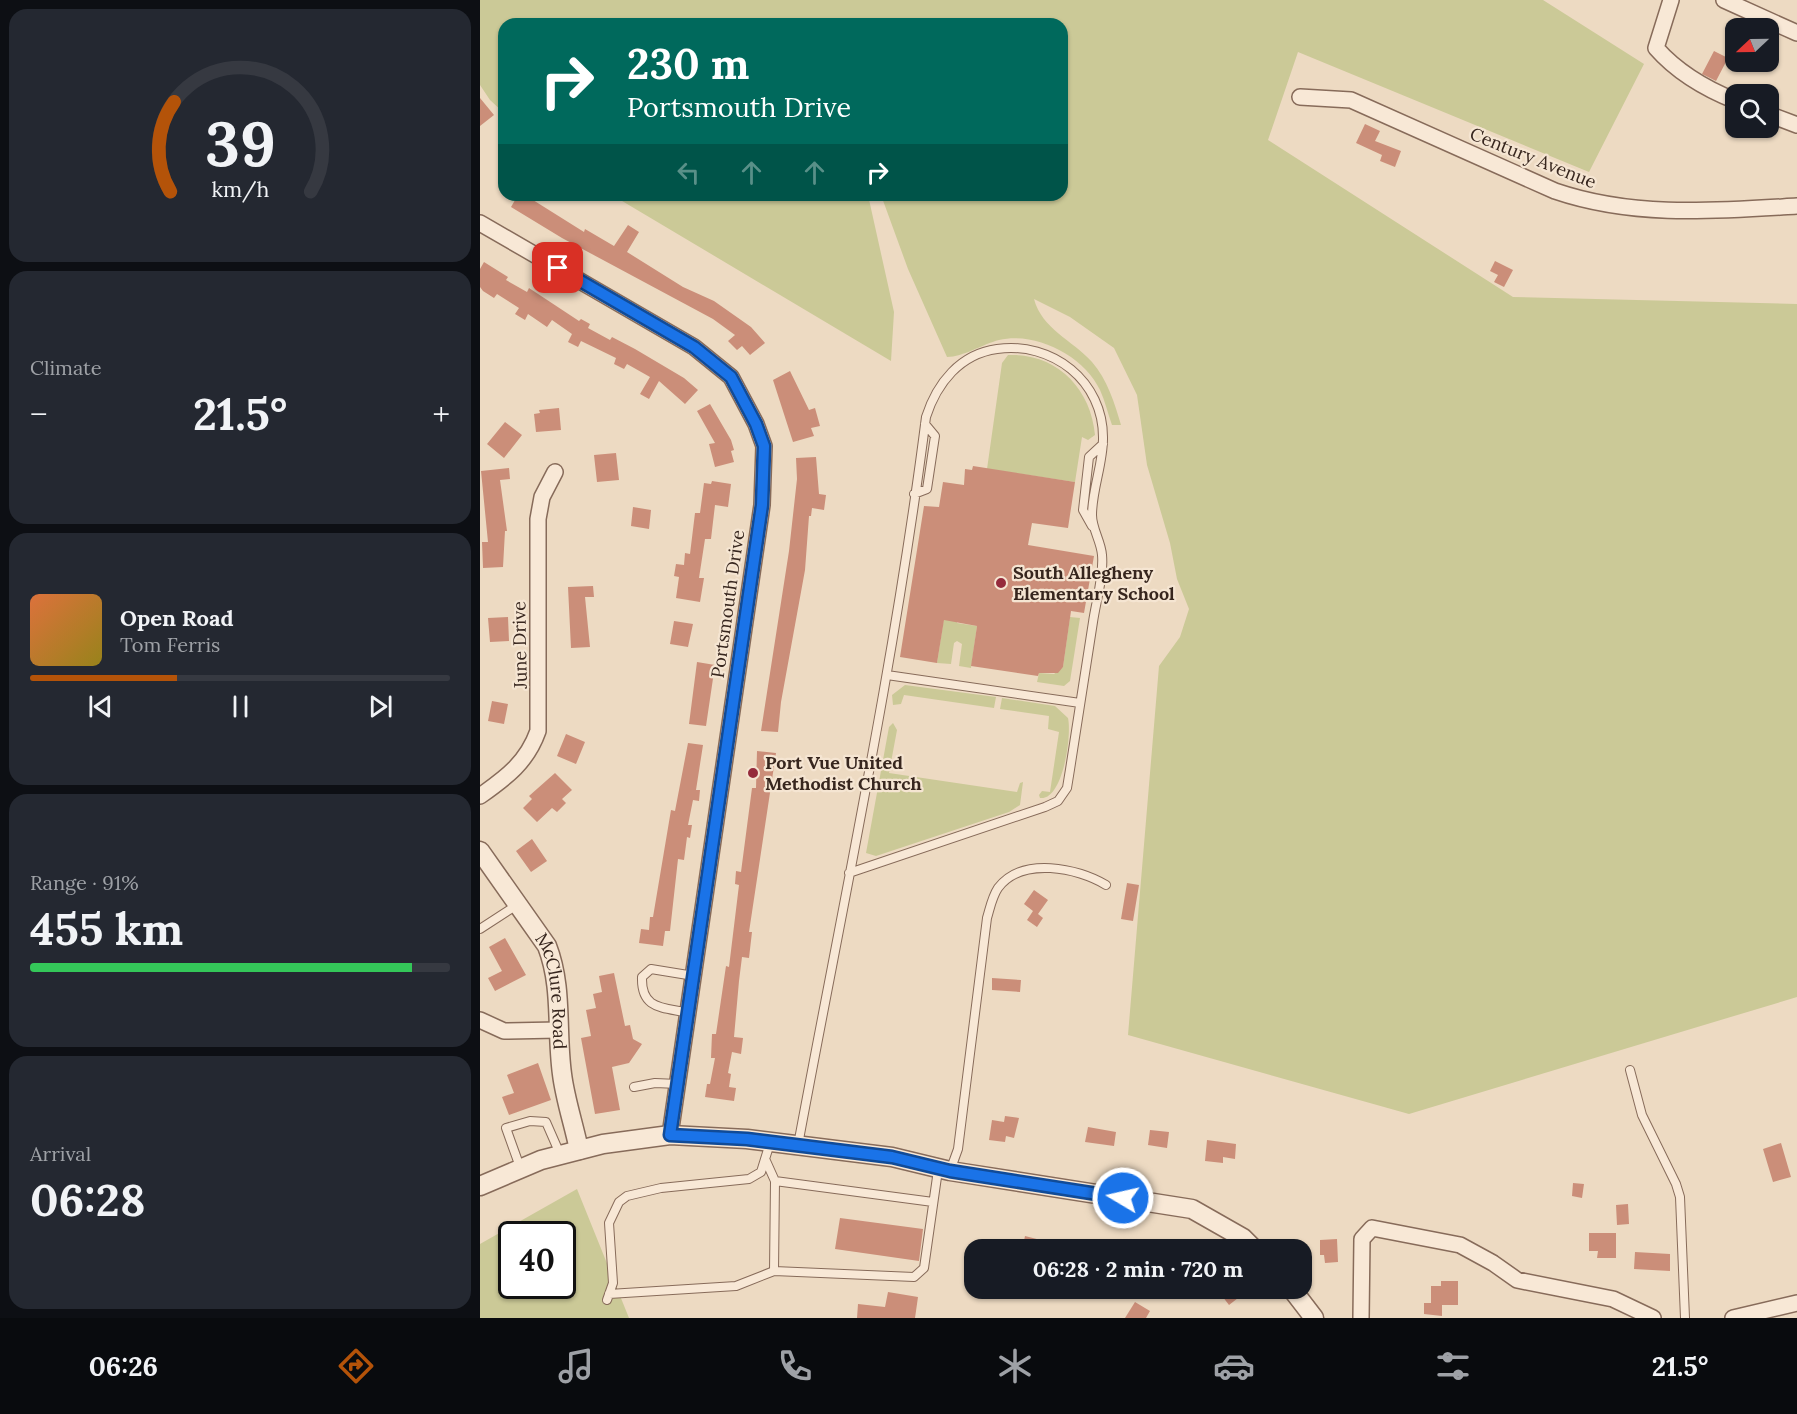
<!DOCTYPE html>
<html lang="en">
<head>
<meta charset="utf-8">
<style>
  body { margin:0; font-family:Lora,serif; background:#242831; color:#f1f3f6; height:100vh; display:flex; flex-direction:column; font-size:22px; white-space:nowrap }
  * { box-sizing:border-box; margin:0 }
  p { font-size:20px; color:#9ea1a6 }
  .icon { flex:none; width:33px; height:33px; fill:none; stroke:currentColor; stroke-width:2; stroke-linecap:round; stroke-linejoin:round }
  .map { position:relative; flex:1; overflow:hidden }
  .panel { display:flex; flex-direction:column; gap:9px; padding:9px; background:#0d0f14; width:480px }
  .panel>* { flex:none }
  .guide { position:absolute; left:18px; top:18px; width:570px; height:183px; border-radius:18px; box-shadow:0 2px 4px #0004; background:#00695c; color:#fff; overflow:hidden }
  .needle { width:39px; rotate:248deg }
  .tools { position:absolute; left:1245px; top:18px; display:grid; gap:12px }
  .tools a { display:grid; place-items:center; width:54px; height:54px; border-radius:12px; background:#171b24; box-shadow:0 2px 4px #0004; font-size:30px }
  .speed { position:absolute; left:18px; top:1221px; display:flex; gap:12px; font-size:30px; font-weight:700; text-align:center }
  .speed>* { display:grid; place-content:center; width:78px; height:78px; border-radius:50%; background:#171b24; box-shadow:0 2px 4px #0004; line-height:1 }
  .speed .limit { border:3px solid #111; border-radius:9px; background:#fff; color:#111 }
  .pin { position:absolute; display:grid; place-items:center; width:51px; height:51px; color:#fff; margin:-26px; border-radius:12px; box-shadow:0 3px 9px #0006 }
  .me { position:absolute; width:66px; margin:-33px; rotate:279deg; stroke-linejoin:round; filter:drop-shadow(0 0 4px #0008) }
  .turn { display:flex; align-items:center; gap:21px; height:126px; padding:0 30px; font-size:27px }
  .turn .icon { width:78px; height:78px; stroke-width:2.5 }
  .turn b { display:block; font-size:42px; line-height:51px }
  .lanes { display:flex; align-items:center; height:57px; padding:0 30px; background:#0003; justify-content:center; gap:30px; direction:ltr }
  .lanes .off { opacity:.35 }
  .big { font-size:45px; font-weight:700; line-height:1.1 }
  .panel .card { flex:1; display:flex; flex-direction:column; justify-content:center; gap:9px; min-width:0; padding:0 21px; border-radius:18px; background:#242831 }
  .panel .dial { align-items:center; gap:0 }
  .dial svg { height:156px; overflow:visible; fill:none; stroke:#363941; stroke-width:7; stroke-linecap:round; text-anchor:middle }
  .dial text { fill:#f1f3f6; stroke:none }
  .song { display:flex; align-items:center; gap:18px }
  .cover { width:72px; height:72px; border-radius:9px; background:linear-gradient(135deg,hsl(20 70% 55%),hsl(50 70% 35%)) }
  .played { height:6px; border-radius:3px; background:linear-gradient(90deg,#b45309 35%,#363941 35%) }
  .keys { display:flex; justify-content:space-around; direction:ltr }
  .heat { display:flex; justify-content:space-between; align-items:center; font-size:33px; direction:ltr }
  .charge { height:9px; border-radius:4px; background:linear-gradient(90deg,#34c759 91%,#363941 0) }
  .trip { position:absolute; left:484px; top:1239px; width:348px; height:60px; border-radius:18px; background:#171b24; box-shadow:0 2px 4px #0004; font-weight:700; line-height:60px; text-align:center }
  .dock { display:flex; height:96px; justify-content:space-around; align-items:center; background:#090b0e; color:#9ea1a6 }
  .dock .icon { width:42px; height:42px }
  .dock .current { color:#b45309 }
  .dock b { font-size:27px; color:#f1f3f6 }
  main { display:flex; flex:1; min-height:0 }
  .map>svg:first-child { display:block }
</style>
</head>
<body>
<main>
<section class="panel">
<div class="card dial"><svg viewBox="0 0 100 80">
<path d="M14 69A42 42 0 1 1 86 69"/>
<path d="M14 69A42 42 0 0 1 16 23" stroke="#b45309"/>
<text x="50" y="56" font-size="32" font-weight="700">39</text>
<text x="50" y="72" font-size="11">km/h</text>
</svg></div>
<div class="card"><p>Climate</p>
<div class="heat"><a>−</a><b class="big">21.5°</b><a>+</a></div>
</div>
<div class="card">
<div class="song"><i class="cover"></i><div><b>Open Road</b><p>Tom Ferris</p></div></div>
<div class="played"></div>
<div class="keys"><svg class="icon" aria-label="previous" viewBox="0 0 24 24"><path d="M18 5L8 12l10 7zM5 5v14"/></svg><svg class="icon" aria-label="pause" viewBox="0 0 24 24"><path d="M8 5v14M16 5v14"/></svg><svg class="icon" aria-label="next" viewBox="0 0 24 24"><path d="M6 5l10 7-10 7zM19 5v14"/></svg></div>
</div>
<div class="card"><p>Range · 91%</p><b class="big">455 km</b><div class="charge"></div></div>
<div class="card"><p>Arrival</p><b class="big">06:28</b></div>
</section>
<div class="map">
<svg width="1317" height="1318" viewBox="0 0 1317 1318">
  <rect width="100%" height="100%" fill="#eddac2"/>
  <path fill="#cbc997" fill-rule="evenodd" d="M0,0H1063L1164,64L1109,172L818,52L788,140L1033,297L1317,304V997L929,1114L648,1035L679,666L700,637L709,609L697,579L690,543L667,465L657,395L634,348L590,317L554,299C562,329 592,340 612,362C627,379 635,404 641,425H632C628,414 625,401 620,390C604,356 556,331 519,340C503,344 483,357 467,357L428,269L401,195H582V24H24V113L10,100L0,85Z
    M132,195H388L414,312L411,361Z
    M528,355C576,353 611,388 615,435L608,440L602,437L595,482L507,469L522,363Z
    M465,612L478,613L477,623L497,626L491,668L479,666L482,644L477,641L474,643L471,664L457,663Z
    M590,617L600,618L590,681L584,686L557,682L559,673L574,674L583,667Z
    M425,685L516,697L514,708L424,695L421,704L413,705L412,695Z
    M522,698L575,706L588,718C592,735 583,801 560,798L559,795L562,791L570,792L579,732L568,729L569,716L520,709Z
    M413,723L417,730L409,773L537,792L540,783L543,782L540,805L529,812L396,856L386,853L409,727Z
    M97,1189L149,1318H0V1244ZM32,1234H82V1286H32Z"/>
  <path fill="#cb8e79" d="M1234,51L1248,58L1236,81L1222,74Z
    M0,98L14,115L0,126Z
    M885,124L900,131L895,141L921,151L915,167L900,161L902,155L876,143Z
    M38,195H45L104,232L105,229L134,246L148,225L159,232L147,252L203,287L234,301L271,327L285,343L270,355L262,346L257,350L248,341L255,335L233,319L82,238L31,207Z
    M1015,261L1033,270L1024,287L1014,282L1018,275L1010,271Z
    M4,262L28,277L26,280L47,292L49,288L99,321L101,319L110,324L108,328L130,340L132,337L155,349L204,378L218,390L205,404L179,381L169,399L160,394L170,377L147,364L144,369L134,364L136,358L101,341L98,347L88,342L92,334L72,320L67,327L48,314L45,320L35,314L39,308L17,294L14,298L3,291L0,287V269Z
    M310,371L329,410L335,408L340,426L331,428L334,436L313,442L293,380Z
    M230,404L251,440L254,450L251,451L254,462L235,467L229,444L235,443L217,411Z
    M79,408L81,430L56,432L54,414L60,413L59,410Z
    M25,422L42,435L24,458L7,444Z
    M136,453L139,480L117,482L114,455Z
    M336,457L339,494L346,495L344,510L332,508L331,516H329L325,570L301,702L298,732L281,731L309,551L317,479L316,458Z
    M493,466L595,482L588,528L552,523L548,545L614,556L604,613L591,611L583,667L578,673H559L558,676L491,666L497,626L464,620L457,663L420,657L444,506L459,507L463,482L484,485L485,469L492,470Z
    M29,468L30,479L20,480L27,531H25L23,567L3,568L2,542H8L1,471Z
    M232,481L251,484L248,507L235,505L231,539H225L219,578H224L220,602L196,598L199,577L194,576L196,564L204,565L205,553L210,554L215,513H220L224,483L231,484Z
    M153,507L171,510L169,529L151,526Z
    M113,586L114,597H105L110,647L91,648L88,587Z
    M28,617L29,641L10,642L8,618Z
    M194,621L213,624L208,647L190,644Z
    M217,662L235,665L226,726L209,724Z
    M12,701L28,704L24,724L8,721Z
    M86,734L105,742L96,764L77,756Z
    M208,743L223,745L216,790H220L219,801L213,800L208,825H212L210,838L207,837L204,860L198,859L190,931H185L183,946L159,943L161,929L169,930L170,917H173L191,810L195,811Z
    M277,751L296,753L269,932H272L269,958L262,957L259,981L254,1037L263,1038L261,1054L252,1052L248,1073L251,1074L249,1087L256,1088L254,1101L225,1097L227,1084H230L235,1058H231L232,1034H236L246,966L249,967L259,885L255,884L256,871L261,872L272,788H276Z
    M75,773L92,790L82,799L86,803L77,812L72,808L57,822L43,808L52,799L49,796Z
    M52,839L67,861L51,872L36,851Z
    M647,883L659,885L653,921L641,919Z
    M554,890L568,900L558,914L563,918L557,927L547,920L553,911L544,904Z
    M25,938L46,975L15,991L8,978L22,971L9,947Z
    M134,973L145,1026L150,1025L153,1039L162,1044L149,1063L132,1067L140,1110L115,1114L101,1038L111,1036L106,1010L116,1008L113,994L122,992L119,976Z
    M512,978L541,980L540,992L512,990Z
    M58,1063L71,1100L29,1115L22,1097L34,1093L27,1075Z
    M525,1116L539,1118L534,1138L526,1136L525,1142L509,1140L512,1120L524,1122Z
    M608,1127L636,1132L634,1146L605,1142Z
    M670,1130L689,1132L687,1148L668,1145Z
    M727,1140L756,1144L755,1159L743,1157V1163L725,1161Z
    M1301,1143L1311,1177L1293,1182L1283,1149Z
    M1093,1183L1104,1184L1102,1198L1092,1196Z
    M1148,1204L1149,1224L1137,1225L1136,1205Z
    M360,1218L443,1229L439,1261L355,1249Z
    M1109,1233H1136V1258H1117L1118,1251H1109Z
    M545,1236L584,1246V1250H542Z
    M857,1239L858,1262L845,1263L844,1255H840V1240Z
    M1155,1252L1190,1254V1271L1154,1269Z
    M961,1281H978V1305H962V1316L944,1314V1303H951V1286H961Z
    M736,1288H771L749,1305Z
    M408,1292L438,1297L435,1318H377L378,1304L405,1307Z
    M655,1302L670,1311L666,1318H645Z"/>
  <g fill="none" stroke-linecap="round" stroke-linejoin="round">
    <g stroke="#876b5a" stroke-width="10">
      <path id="service" d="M434,494L447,489L455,436L445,424
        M612,526L603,510L609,457L623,444
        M407,675L600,703
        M0,929L37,905
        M209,1013C183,1007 161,1010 162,977L171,969L214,976
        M1150,1070L1162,1115L1196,1184L1200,1197L1205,1318
        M154,1087L175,1083L198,1084
        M318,1145C363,903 415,661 446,417C457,383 480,354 517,349C572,341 624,381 623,439C623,464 612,490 612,515C612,529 621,541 622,555C624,576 616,601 613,622C604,678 596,733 587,788L578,801L565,807L369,873
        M286,1161L295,1181L294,1271
        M40,1167L26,1128L50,1121L66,1122L80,1154
        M470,1171L478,1149L507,918C510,908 512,897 518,888C542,856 598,868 626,885
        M295,1181L453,1202
        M129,1294L256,1286L294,1271L434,1277L444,1268L458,1170
        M127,1300L133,1283L129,1223L139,1202L147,1196L181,1188L269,1179L281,1172L290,1143"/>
    </g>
    <g stroke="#876b5a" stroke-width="18">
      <path id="minor" d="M1191,0L1176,48C1197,72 1226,89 1256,101
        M1244,0L1317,33
        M820,97L871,100L1075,191C1154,218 1235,211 1317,206
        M1288,114L1317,125
        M0,223L214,347L251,377L276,424L284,446L282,505L190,1135
        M0,796C27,777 47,762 58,731V519L62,497L75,472
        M0,1020L24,1031L78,1030
        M881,1318L882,1239L892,1228L980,1245L1013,1263L1037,1280L1133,1299L1173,1318
        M1253,1318L1317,1303"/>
    </g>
    <g stroke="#876b5a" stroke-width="21">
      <g id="tertiary">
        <path id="s1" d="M0,851L67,946C83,987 76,1030 82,1074C85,1099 94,1125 99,1150"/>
        <path d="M0,1186L61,1160L123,1144L190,1135L267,1139L412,1157L470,1171L712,1209L763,1238L775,1250"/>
        <path d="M811,1288L834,1318"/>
      </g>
    </g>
    <use href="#service" stroke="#f8e8d6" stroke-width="8"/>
    <use href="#minor" stroke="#f8e8d6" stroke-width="15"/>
    <use href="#tertiary" stroke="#f8e8d6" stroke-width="18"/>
  </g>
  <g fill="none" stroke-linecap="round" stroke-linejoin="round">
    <g stroke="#114b97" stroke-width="15">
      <path id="route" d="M78,268L214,347L251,377L276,424L284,446L282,505L190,1135L267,1139L412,1157L470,1171L643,1198"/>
    </g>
    <use href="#route" stroke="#1a73e8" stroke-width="10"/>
  </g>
  <g fill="#952b3c" stroke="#f5e5d2" stroke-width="2">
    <circle cx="521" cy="583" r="6"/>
    <circle cx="273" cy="773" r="6"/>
  </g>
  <g text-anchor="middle" stroke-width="4.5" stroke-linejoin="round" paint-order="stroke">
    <g font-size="18" fill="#37261e" stroke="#f5e5d2">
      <text transform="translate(1053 158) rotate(22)" y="6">Century Avenue</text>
      <text transform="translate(248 604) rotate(-82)" y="6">Portsmouth Drive</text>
      <text transform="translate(40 645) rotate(-91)" y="6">June Drive</text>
      <text dy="6" stroke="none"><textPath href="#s1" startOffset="162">McClure Road</textPath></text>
    </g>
    <g font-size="18" font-weight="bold" fill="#37261e" stroke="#f5e5d2" text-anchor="start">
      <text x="533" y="579">South Allegheny<tspan x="533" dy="21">Elementary School</tspan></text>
      <text x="285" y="769">Port Vue United<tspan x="285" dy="21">Methodist Church</tspan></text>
    </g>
  </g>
</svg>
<div class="tools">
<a><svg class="needle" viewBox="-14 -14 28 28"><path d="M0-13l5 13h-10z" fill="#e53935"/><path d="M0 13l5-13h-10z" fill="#9ea1a6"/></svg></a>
<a><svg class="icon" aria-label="search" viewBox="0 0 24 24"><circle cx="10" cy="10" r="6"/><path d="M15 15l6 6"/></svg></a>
</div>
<div class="speed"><div class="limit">40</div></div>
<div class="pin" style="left:78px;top:268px;background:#d93025"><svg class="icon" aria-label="arrive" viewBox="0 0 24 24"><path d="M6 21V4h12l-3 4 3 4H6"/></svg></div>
<svg class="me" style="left:643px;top:1198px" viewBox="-20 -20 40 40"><circle r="17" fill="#1a73e8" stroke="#fff" stroke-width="3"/><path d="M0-11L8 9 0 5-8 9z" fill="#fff"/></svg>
<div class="trip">06:28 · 2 min · 720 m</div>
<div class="guide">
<div class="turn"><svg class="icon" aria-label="right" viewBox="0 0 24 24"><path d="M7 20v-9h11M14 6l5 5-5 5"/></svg><div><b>230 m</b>Portsmouth Drive</div></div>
<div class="lanes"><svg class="icon off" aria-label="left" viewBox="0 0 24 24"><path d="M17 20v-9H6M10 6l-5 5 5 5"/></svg><svg class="icon off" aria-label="ahead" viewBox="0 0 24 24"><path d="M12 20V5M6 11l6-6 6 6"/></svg><svg class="icon off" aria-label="ahead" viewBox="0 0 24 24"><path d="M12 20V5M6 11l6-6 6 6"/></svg><svg class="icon" aria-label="right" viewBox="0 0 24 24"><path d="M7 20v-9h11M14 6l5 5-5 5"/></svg></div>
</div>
</div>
</main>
<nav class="dock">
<b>06:26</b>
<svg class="icon current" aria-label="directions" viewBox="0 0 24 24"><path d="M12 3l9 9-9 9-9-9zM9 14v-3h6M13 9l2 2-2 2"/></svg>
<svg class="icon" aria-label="music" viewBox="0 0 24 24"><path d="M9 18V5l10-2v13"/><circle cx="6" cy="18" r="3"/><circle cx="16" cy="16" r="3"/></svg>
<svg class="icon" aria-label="phone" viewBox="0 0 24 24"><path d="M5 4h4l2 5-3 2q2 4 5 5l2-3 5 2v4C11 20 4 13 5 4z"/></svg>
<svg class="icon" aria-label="climate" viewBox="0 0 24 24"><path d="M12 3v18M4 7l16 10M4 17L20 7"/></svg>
<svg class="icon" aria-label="car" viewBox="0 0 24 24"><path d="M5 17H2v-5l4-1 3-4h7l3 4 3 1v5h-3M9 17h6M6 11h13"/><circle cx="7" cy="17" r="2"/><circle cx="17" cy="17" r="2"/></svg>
<svg class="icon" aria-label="filters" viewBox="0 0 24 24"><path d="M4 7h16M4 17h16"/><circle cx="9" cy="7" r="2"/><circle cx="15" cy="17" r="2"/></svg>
<b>21.5°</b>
</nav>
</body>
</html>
